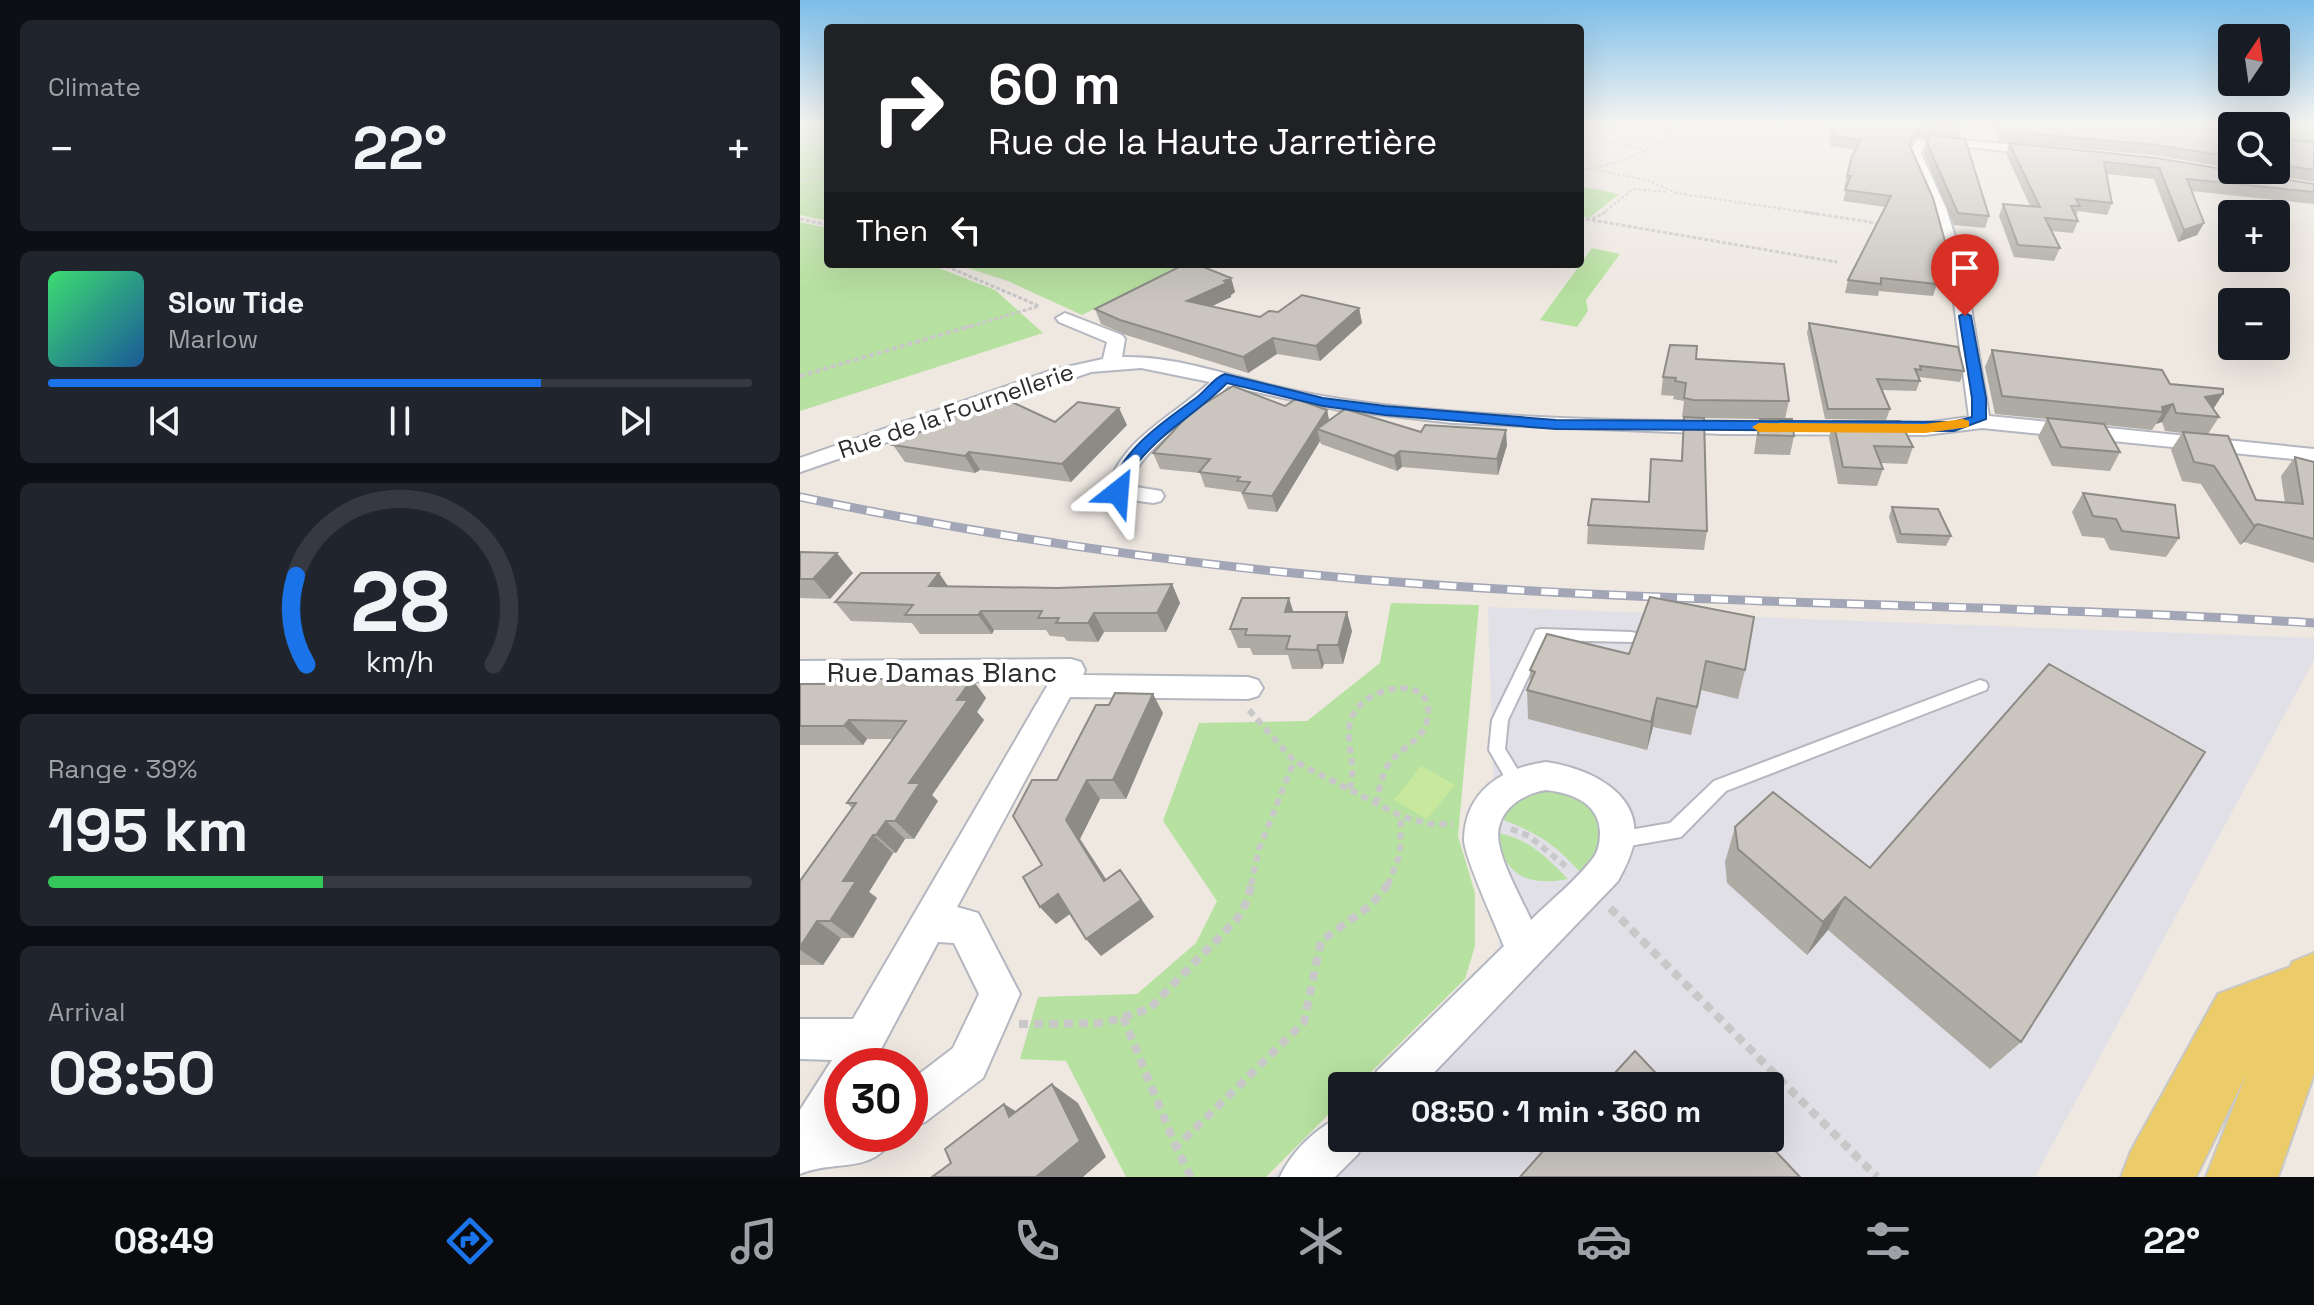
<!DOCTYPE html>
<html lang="en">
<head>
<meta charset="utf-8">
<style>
  body { margin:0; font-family:"Space Grotesk",sans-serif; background:#20242c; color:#f1f3f6; height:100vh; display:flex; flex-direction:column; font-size:30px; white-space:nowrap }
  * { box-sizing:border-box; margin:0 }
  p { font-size:26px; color:#9ea1a6 }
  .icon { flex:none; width:44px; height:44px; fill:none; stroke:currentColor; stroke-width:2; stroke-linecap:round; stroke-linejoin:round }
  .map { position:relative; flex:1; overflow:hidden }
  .details { display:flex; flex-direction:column; gap:20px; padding:20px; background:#0d0f14; width:800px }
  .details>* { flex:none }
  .hud { position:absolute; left:24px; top:24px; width:760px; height:244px; border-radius:8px; box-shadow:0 8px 32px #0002; background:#202124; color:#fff; overflow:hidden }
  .needle { width:52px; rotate:13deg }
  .fabs { position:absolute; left:1418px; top:24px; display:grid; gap:16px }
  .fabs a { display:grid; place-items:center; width:72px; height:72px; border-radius:8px; background:#171b24; box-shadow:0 8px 32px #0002; font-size:40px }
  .speed { position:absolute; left:24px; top:1048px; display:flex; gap:16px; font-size:40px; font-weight:700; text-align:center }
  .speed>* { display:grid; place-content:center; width:104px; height:104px; border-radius:50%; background:#171b24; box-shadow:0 8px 32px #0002; line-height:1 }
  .speed .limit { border:12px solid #d22; background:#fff; color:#111 }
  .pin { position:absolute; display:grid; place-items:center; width:68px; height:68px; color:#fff; margin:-82px -34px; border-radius:50% 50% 50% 0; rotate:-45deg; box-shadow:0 0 8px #0007 }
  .pin .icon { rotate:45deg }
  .me { position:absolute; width:88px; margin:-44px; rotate:28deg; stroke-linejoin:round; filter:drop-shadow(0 0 6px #0008) }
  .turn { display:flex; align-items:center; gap:28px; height:168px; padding:0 32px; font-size:36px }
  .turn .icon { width:104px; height:104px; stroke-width:2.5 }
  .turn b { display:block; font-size:56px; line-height:68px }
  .then { display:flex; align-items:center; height:76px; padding:0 32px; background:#0003; gap:16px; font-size:30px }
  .big { font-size:60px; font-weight:700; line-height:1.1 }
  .details .card { flex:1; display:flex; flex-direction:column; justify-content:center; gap:12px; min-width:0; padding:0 28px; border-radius:12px; background:#20242c }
  .details .dial { align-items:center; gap:0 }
  .dial svg { height:208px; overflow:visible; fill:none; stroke:#363941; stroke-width:7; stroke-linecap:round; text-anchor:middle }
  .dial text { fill:#f1f3f6; stroke:none }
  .song { display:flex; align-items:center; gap:24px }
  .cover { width:96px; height:96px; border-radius:12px; background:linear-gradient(135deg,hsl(140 70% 55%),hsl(210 70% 35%)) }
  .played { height:8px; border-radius:4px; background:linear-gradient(90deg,#1a73e8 70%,#363941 70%) }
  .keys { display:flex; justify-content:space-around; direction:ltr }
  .heat { display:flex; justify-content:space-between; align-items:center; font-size:44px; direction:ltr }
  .charge { height:12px; border-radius:6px; background:linear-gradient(90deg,#34c759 39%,#363941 0) }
  .trip { position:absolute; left:528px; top:1072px; width:456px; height:80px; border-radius:8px; background:#171b24; box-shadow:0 8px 32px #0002; font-weight:700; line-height:80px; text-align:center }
  .menu { display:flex; height:128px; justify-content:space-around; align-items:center; background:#090b0e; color:#9ea1a6 }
  .menu .icon { width:56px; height:56px }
  .menu .on { color:#1a73e8 }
  .menu b { font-size:36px; color:#f1f3f6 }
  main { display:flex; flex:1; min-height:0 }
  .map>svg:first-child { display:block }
</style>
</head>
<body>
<main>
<section class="details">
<div class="card"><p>Climate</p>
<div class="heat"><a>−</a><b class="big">22°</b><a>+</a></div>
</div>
<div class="card">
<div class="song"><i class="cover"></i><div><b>Slow Tide</b><p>Marlow</p></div></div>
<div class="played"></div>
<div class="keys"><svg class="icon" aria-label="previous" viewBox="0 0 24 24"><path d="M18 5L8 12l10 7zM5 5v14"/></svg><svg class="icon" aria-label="pause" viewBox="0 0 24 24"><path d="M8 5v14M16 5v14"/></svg><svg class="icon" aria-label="next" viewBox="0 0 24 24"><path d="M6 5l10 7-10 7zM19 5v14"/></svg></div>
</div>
<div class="card dial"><svg viewBox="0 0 100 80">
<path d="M14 69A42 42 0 1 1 86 69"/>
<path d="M14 69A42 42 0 0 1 10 35" stroke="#1a73e8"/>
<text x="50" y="56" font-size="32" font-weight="700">28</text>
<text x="50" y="72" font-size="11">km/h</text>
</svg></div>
<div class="card"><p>Range · 39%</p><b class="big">195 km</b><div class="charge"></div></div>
<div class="card"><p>Arrival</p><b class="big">08:50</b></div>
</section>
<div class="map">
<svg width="1514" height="1177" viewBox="0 0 1514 1177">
  <rect width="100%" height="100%" fill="#eee8e1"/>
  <path fill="#e2e0e7" d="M688,607L1514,638V660L1235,1177H472L542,1109V1138H970V1086H565L699,957Z"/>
  <path fill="#b7e1a0" d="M0,124H28V221L0,215Z
    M1508,124H1514V144L1476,140V126L1462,125Z
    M780,186L819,194L789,218L780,216Z
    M0,222L28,228V264H129L195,290L243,333L0,411Z
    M792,248L820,254L786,300L788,311L777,327L740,320Z
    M155,264H384L282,315L208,281Z
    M591,603L679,605L658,836L675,893V946L665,979L557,1086H542V1101L466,1177H326L266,1061L220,1059L238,997L337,994L396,943L417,901L363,821L399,723L507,721L580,663Z
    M753,789C759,790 766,791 772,793C806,808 809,852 780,872C754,843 737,833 701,819C716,796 726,793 753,789Z
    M698,833C728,838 748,858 768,879C728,887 702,875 698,833Z"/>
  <path fill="#c8e89d" d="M621,766L655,785L627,819L594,800Z"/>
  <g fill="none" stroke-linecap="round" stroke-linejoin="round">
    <g stroke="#b4b7c0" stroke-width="4">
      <path id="lane" d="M741,629L831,632L836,633L838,637L836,641L831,642L746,640L708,720L705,749L726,783L723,788L717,791L711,788L689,750L692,720L734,634L736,630Z
        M1180,680L1186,682L1188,686L1186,690L926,791L881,837L818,848L811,846L809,840L811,834L818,832L870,823L914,781Z"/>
    </g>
    <g stroke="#b4b7c0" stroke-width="4">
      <path id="street" d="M1447,124H1457L1458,126H1448Z
        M1136,138L1241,147L1247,151L1241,155L1132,143V139Z
        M1120,139L1126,142L1121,153L1146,208L1164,265L1189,416L1514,449V461L1182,428L1125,435L923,434L653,423L539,410L428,386C401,413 337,449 330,486L361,491L364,496L361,501L353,503L310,497L307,492C318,440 375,416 410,382L341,368L291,372L0,472V458L253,370L303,359L307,342L259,322L256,318L265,313L322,335L325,339L322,357C370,356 414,371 458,382C499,393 542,400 584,405C763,425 945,421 1125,423L1169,417L1149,265L1132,208L1109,153L1116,140Z
        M271,659L281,662L285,670L283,675L448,677L458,680L463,688L458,696L448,699L270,697L157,907L178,913L220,994L183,1078L125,1122L110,1128V1081L153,1048L179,994L154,943L138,942L72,1066H42V1121L39,1127H42V1134H96C72,1177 38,1158 0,1174V1110L32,1060L0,1059V1019H53L250,681L0,683V661Z
        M746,762C788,768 845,793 833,846C830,858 824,870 818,881L621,1086H571L577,1071L704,946C696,926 664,856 664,840C665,790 703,768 746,762ZM746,790C772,793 799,803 800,832C800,841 799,849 794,857C777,880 751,900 731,920C721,898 703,866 699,844C693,813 720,794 746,790Z
        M542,1116V1138H564L558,1154L535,1177H480C491,1152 517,1127 542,1116Z"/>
    </g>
    <g stroke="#c8c8c8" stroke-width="4">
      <path id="primary" d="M1514,953V1074L1478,1177H1406L1446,1075L1396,1177H1321L1331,1151L1418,994L1490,967L1492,962Z"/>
    </g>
    <path stroke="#c8c8c8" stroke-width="2" stroke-dasharray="3 2" stroke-linecap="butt" d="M792,124L869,132
      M780,136L843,149
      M798,170L850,181L876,193L1018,214
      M780,171C812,165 843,155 870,136L869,131L876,124
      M0,181L28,176
      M802,214L833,189L867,192"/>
    <path stroke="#c8c8c8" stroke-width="3" stroke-dasharray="4 2" stroke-linecap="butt" d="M1004,212L1083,224
      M780,218L1037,262
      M0,219L28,225
      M792,219L806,212
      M141,264L239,306
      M165,328L239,306"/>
    <path stroke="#c8c8c8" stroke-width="4" stroke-dasharray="5 3" stroke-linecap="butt" d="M0,376L171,326"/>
    <path stroke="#c8c8c8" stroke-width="6" stroke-dasharray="7 5" stroke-linecap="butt" d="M449,710L494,761L601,816L629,824H653
      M550,789C558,758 540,735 555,711C573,684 638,674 627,721C623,740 601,748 590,762C581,774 580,790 576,803
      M711,829L729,836L768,868
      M451,885L459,849L494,761
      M588,885L600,854L601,816"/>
    <path stroke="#c8c8c8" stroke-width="8" stroke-dasharray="9 6" stroke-linecap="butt" d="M810,908L1077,1177
      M323,1017L376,1147
      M219,1024L304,1023L349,1009L438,918L448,899L451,883
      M391,1177L376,1147L504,1022L521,941L571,905L589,883"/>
    <use href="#lane" fill="#fff" fill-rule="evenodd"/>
    <use href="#street" fill="#fff" fill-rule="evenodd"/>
    <use href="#primary" fill="#ebcc69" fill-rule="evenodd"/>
    <g stroke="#a3a6b6" stroke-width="9">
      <path id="rail" d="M0,497C215,542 432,572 651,586C938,605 1226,605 1514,623"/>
    </g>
    <use href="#rail" stroke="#fff" stroke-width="6" stroke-dasharray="17" stroke-linecap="butt"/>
  </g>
  <path fill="#aeaaa4" d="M1019,124H1161L1162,127L1159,137L1134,135L1189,216L1185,228L1154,225L1124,153L1128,141L1121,136L1113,139L1110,146L1150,259L1146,272L1135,270L1137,284L1133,296L1079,291L1078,296L1045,293L1048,280L1085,207L1043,201L1047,187H1044L1047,176L1056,150L1030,146L1031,139H1028L1031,125Z
    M1192,124H1345L1432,131V168L1352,155L1200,141Z
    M1359,124H1447L1449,126H1432V131Z
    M1476,138L1514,142V182L1442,170H1476Z
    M1209,143L1514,184V204L1391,191L1404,223L1397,235L1378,242L1354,179L1306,174L1312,203L1307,215L1278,211L1276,216L1278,221L1273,233L1251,231L1260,248L1254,261L1214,257L1199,216L1203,204L1230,206L1206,154Z
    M431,278L435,292L431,295V297L412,306L460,317L478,312L559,308L562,323L520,361L477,354L448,373L326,335L301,324L295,309Z
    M1009,323L1164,371L1160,382L1119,377L1120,381L1116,391L1081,390L1090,409L1086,420L1025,419L1007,333Z
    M1192,350L1370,384L1413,409L1419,417L1408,434L1456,500L1485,503L1481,476L1495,457L1514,462V563L1444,542L1440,545L1401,484L1382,481L1371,450L1382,433L1365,431L1362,422L1356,424L1352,430L1305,425L1320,452L1310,471L1252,466L1238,437L1247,419L1195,414L1185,367Z
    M896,359L989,401L985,419L994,436L990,455L954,454L959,419L904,418L907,531L904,550L787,544L788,525L848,501L851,459L881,461L884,417H882L884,401L873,399L874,396L861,395L863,377Z
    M485,406L527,410L529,421L707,445L698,475L602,467L597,471L521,444L520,441L477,512L448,509L441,492L405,487L400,473L360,469L353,453Z
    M1033,421L1113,447L1107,464L1081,463L1083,469L1077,486L1038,484L1029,438Z
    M255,422L327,425L271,482L180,470L175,473L105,462L93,445Z
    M1283,493L1379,538L1366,557L1310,550L1304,538L1282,536L1272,512Z
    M1092,507L1151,536L1146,546L1097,543L1089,517Z
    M0,552L53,573L30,599L0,598Z
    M372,584L380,603L366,632H304L298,642L267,641L264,637L250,636L246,630H194L192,634H120L112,623L51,621L35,602L148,586L257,588Z
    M850,597L945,670L938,699L901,690L891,735L853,727L847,750L728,719L727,690L730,683V670L829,654Z
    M494,612L552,631L543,664H524L522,669H492L488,655H453L450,648H438L430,629Z
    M172,679L186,698L177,712L184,720L132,795L138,801L114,839H105L96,853H93L69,892L77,898L53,938H41L23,965H0V881L52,808L47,803L92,739H67L63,745H0V684Z
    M363,713L326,799H300L280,839L306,879L333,887L354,917L301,956L286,939L270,914L256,924L240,907L242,865L257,780Z
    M973,792L1221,1042L1190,1069L1028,930L1007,955L927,883L925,862L935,827Z"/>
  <path fill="#8d8b86" d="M1138,125L1135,135L1130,137L1132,127Z
    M1124,126L1121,136L1113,139L1106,154L1109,144L1116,129Z
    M1404,223L1397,235L1378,242L1384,230Z
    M431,278L435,292L431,295V297L392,316L387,301Z
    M559,308L562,323L520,361L516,346Z
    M473,338L477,354L448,373L443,357Z
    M1423,394L1412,411L1405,397Z
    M1373,404L1362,422L1356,424L1363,412L1362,407Z
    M319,408L327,425L271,482L262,464Z
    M527,410L530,425L517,429L520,441L477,512L472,496Z
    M706,430L707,445L698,475L697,459Z
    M600,451L602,467L597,471L594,456Z
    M169,452L180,470L175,473L165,456Z
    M1458,524L1444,542L1440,545L1454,526Z
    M37,553L53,573L30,599L13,579Z
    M139,573L152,592L129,586Z
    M372,584L380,603L366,632L357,613Z
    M489,598L495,617L485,612Z
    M181,611L194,630L192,634L178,615Z
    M547,612L552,631L543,664L538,645Z
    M294,613L304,632L298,642L288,623Z
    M518,645L524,664L522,669L517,650Z
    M172,679L186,698L177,712L184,720L132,795L138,801L114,839L95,821L109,783L157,700Z
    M353,694L363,713L326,799L313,780Z
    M857,698L853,727L847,750L851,722Z
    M49,720L67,739L63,745L44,726Z
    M287,780L300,799L280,839L318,898L304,881L266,820Z
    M86,821L105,839L96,853L76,835Z
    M73,835L93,853L69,892L77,898L53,938L30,921L43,881Z
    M320,870L354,917L301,956L286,939Z
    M258,894L274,911L256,924L240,907Z
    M1045,897L1028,930L1007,955L1023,922Z
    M17,921L41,938L23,965L0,950V947Z
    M252,1084L278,1103L306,1157L283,1177H236Z
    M204,1104L234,1122L209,1117Z"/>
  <path fill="#cac6bf" stroke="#8d8b86" stroke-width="2" d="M1032,124H1161L1162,127L1138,125L1132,127V133L1135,136L1165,139L1189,216L1158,213L1127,143L1132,131L1124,126L1116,129L1109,144L1133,198L1150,259L1134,257L1137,284L1081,278V284L1048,280L1091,196L1045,190L1051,176H1047L1052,156L1061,140L1032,136L1036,129H1030Z
    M1200,124H1345L1432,131V157L1356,145L1203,131Z
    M1476,138L1514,142V170L1476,164Z
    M1209,143L1356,158L1514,184V192L1387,179L1404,223L1384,230L1359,168L1304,162L1312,203L1276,199L1280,206H1271L1278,221L1245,218L1260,248L1218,245L1203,204L1240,207Z
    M385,264H396L431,278L424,281L427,283L387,301L460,317L469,311L478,312L502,295L559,308L516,346L473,338L443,357L320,320L295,309Z
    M1009,323L1158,347L1164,371L1120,366L1121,370L1115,369L1120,381L1077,379L1090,409H1028Z
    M870,345L897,346L896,359L984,364L989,401L893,400L884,398L886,383L875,381L876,378L863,377Z
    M1192,350L1362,370L1370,384L1423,389V394L1405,397L1419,417L1376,413L1373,404L1362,407L1363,412L1202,396Z
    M433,386L485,406L496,399L527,410L472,496L443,493L450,482L437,481L440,477L399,472L410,459L353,453L391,412Z
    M197,395L255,422L278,402L319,408L262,464L169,452L165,456L93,445Z
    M545,409L621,432L625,425L706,430L697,459L600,451L594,456L517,429Z
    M884,417L904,418L907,531L788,525L792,499L849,502L851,459L882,461Z
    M1247,418L1304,424L1320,452L1261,447Z
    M960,419H992L994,436L958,435Z
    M1033,421H1100L1113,447L1074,446L1083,469L1043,467Z
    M1383,432L1428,436L1456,500L1503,504L1495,457L1514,462V539L1458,524L1454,526L1414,466L1394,462Z
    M1283,493L1375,505L1379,538L1322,531L1316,519L1293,516Z
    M1092,507L1138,509L1151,536L1101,534Z
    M0,552L37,553L13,579H0Z
    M61,573H139L129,586L257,588L372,584L357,613H294L288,623H256L259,618H238L242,611H181L178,615H105L113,605L35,602Z
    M850,597L954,617L945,670L906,661L897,707L857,698L851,722L727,690L735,672L730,670L747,634L829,654Z
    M442,598H489L485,612H547L538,645H518L517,650L486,649L490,636L445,635L447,629H430Z
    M1249,664L1405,752L1221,1042L1045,897L1023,922L938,849L935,827L973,792L1070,868Z
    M29,679H172L157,700H168L109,783H120L95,821H86L76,835H73L43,881H56L30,921H17L0,947V881L56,803H47L106,721L49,720L44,726H0V684H25Z
    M315,693L353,694L313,780H287L266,820L304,881L320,870L341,900L286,939L258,894L240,907L223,877L242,865L213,816L232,780H257L296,705H309Z
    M835,1051L868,1086H783H803Z
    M252,1084L280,1141L236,1177H132L151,1163L145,1149L204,1104L209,1117Z
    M751,1138H963L1000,1177H720L751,1142Z"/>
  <linearGradient id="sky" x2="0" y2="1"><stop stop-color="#7cbee9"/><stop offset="0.43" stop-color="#f7f5f2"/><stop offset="1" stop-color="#f7f5f2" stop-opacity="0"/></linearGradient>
  <rect width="1514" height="288" fill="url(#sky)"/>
  <path fill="#1a73e8" stroke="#114b97" stroke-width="2" d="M1165,313L1171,316L1186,398V419L1154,431L756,429L585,415L523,406L427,383C397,414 355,435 331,472C327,478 327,488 323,495L318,497L310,492C320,450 363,422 396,398C406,391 413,378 425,374L523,398L585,406L756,420L1153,422L1172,417V398L1159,316Z"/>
  <path fill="#f59e0b" d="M1163,419L1169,421V427L1125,433L959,432L952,427L959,423L1125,424Z"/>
  <g text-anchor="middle" stroke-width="8" stroke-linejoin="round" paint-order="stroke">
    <g font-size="24" fill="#2d2d2d" stroke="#fff">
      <text transform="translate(156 411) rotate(-19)" y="8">Rue de la Fournellerie</text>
    </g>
    <g font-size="28" fill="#2d2d2d" stroke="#fff">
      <text x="142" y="682">Rue Damas Blanc</text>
    </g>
  </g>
</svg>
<div class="fabs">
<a><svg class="needle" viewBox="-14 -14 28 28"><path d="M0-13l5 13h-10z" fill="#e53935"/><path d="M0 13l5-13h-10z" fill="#9ea1a6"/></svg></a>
<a><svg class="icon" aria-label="search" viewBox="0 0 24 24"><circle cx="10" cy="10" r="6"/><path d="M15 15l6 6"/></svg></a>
<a>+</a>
<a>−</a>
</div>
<div class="speed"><div class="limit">30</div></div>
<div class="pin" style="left:1165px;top:316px;background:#d93025"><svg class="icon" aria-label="arrive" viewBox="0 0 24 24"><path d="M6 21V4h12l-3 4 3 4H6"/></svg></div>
<svg class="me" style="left:318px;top:492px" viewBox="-20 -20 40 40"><path d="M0-17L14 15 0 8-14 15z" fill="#1a73e8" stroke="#fff" stroke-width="4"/></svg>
<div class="trip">08:50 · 1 min · 360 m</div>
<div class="hud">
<div class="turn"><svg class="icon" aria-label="right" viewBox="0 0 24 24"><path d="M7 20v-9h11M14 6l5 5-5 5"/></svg><div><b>60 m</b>Rue de la Haute Jarretière</div></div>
<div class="then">Then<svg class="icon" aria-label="left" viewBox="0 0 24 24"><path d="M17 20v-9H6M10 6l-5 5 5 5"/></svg></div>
</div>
</div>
</main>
<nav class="menu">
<b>08:49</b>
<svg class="icon on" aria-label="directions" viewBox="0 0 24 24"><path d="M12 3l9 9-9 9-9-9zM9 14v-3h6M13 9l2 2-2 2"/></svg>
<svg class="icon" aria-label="music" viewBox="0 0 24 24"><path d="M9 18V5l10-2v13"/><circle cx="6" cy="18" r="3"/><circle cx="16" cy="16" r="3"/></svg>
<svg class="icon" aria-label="phone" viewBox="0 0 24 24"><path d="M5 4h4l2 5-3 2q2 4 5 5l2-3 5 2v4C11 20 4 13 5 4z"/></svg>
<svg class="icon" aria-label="climate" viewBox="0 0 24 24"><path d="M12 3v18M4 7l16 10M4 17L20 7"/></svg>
<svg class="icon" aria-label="car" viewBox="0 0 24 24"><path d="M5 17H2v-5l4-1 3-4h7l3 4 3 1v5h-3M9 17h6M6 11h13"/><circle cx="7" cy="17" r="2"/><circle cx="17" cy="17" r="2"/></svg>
<svg class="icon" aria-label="filters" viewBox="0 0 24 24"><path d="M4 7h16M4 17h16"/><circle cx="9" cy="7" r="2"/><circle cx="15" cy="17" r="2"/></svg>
<b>22°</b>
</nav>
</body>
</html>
